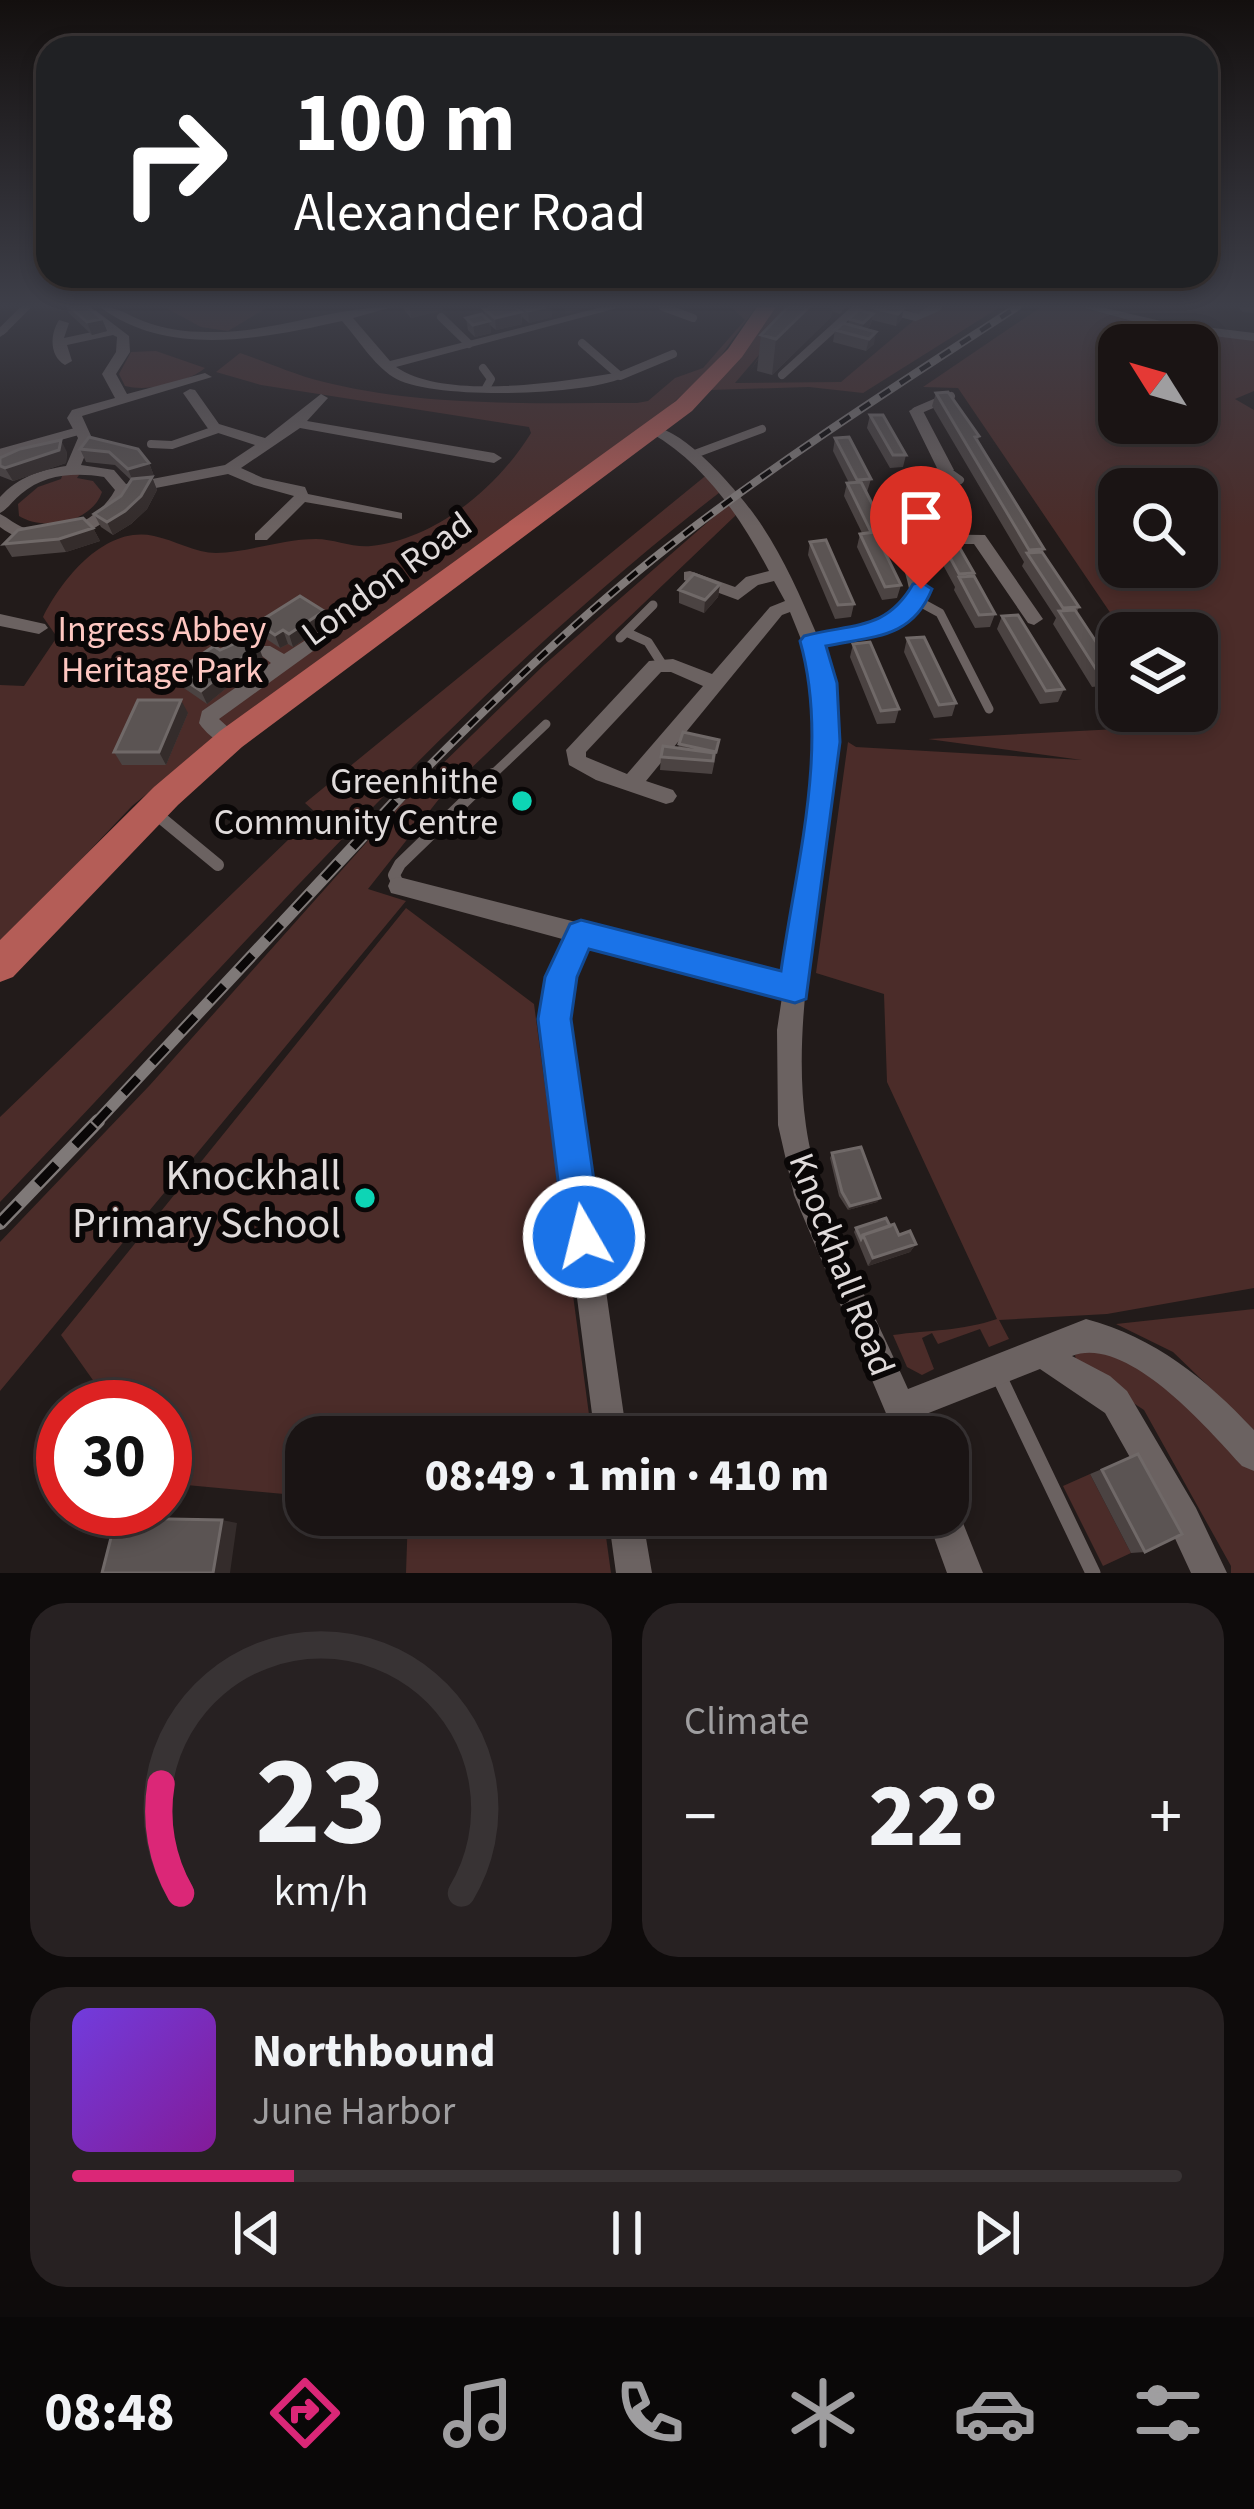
<!DOCTYPE html>
<html lang="en">
<head>
<meta charset="utf-8">
<style>
  body { margin:0; font-family:"Source Sans 3",sans-serif; background:#272122; color:#f1f3f6; height:100vh; display:flex; flex-direction:column; font-size:45px; white-space:nowrap }
  * { box-sizing:border-box; margin:0 }
  p { font-size:39px; color:#9f9ea0 }
  .icon { flex:none; width:66px; height:66px; fill:none; stroke:currentColor; stroke-width:2; stroke-linecap:round; stroke-linejoin:round }
  .map { position:relative; height:1573px; overflow:hidden }
  .details { display:flex; flex-direction:column; gap:30px; padding:30px; background:#0e0b0b; flex:1 }
  .details>* { flex:none }
  .top-card { position:absolute; left:36px; top:36px; width:1182px; height:252px; border-radius:36px; box-shadow:0 6px 18px #0003,0 0 0 3px #383334; background:#202124; color:#fff; overflow:hidden }
  .needle { width:78px; rotate:307deg }
  .controls { position:absolute; left:1098px; top:324px; display:grid; gap:24px }
  .controls a { display:grid; place-items:center; width:120px; height:120px; border-radius:24px; background:#1a1414; box-shadow:0 6px 18px #0003,0 0 0 3px #383334; font-size:60px }
  .speed { position:absolute; left:36px; top:1380px; display:flex; gap:24px; font-size:60px; font-weight:700; text-align:center }
  .speed>* { display:grid; place-content:center; width:156px; height:156px; border-radius:50%; background:#1a1414; box-shadow:0 6px 18px #0003,0 0 0 3px #383334; line-height:1 }
  .speed .limit { border:18px solid #d22; background:#fff; color:#111 }
  .pin { position:absolute; display:grid; place-items:center; width:102px; height:102px; color:#fff; margin:-123px -51px; border-radius:50% 50% 50% 0; rotate:-45deg; box-shadow:0 0 12px #0007 }
  .pin .icon { rotate:45deg }
  .me { position:absolute; width:132px; margin:-66px; rotate:352deg; stroke-linejoin:round; filter:drop-shadow(0 0 9px #0008) }
  .turn { display:flex; align-items:center; gap:42px; height:252px; padding:0 60px; font-size:54px }
  .turn .icon { width:156px; height:156px; stroke-width:2.5 }
  .turn b { display:block; font-size:84px; line-height:102px }
  .big { font-size:90px; font-weight:800; line-height:1.1 }
  .details .card { flex:1; display:flex; flex-direction:column; justify-content:center; gap:18px; min-width:0; padding:0 42px; border-radius:36px; background:#272122 }
  .details .dial { align-items:center; gap:0 }
  .dial svg { height:312px; overflow:visible; fill:none; stroke:#383334; stroke-width:7; stroke-linecap:round; text-anchor:middle }
  .dial text { fill:#f1f3f6; stroke:none }
  .song { display:flex; align-items:center; gap:36px }
  .cover { width:144px; height:144px; border-radius:18px; background:linear-gradient(135deg,hsl(260 70% 55%),hsl(290 70% 35%)) }
  .played { height:12px; border-radius:6px; background:linear-gradient(90deg,#db2777 20%,#383334 20%) }
  .keys { display:flex; justify-content:space-around; direction:ltr }
  .heat { display:flex; justify-content:space-between; align-items:center; font-size:66px; direction:ltr }
  .details .tiles { flex:1; display:grid; gap:30px; grid-template-columns:1fr 1fr }
  .card:last-child { grid-column:span 2 }
  .trip { position:absolute; left:285px; top:1416px; width:684px; height:120px; border-radius:36px; background:#1a1414; box-shadow:0 6px 18px #0003,0 0 0 3px #383334; font-weight:800; line-height:120px; text-align:center }
  .menu { display:flex; height:192px; justify-content:space-around; align-items:center; background:#0a0808; color:#9f9ea0 }
  .menu .icon { width:84px; height:84px }
  .menu .on { color:#db2777 }
  .menu b { font-size:54px; color:#f1f3f6 }
  .map>svg:first-child { display:block }
</style>
</head>
<body>
<div class="map">
<svg width="1254" height="1573" viewBox="0 0 1254 1573">
  <rect width="100%" height="100%" fill="#221b1a"/>
  <path fill="#4b2c29" fill-rule="evenodd" d="M164,307H268L228,331L201,327Z
    M731,307H756L715,364L657,418L212,741L132,806L0,945V685L24,686L57,637L43,617C62,579 105,525 154,536C174,540 196,553 216,553C249,552 283,539 316,539C334,539 353,548 371,546C436,539 498,487 531,433L529,427L261,385L216,372L240,353C267,362 293,374 320,381C421,407 533,403 637,403L648,401L675,378L703,368L745,320Z
    M773,307H794L750,371L764,349L735,383L841,382L913,321L946,307H1000L863,393L809,387L710,390L745,351Z
    M1041,307H1079L1150,326L1254,339V391L1235,399L1254,410V1288L1107,1314L999,1320L1009,1339L989,1347L980,1329L938,1344L932,1333L922,1338L934,1369L922,1375L907,1367L893,1335C929,1330 962,1331 997,1319L887,1082L884,994L816,973L848,742L856,747L1082,760L928,739L1156,727L1148,711H1197V633H1124L958,388L923,387ZM1119,345H1197V423H1119ZM1119,489H1197V567H1119Z
    M156,351L205,368C187,383 148,392 125,386L119,374L131,352Z
    M81,472L77,478L93,481L102,492C92,522 45,532 19,516L18,504L38,487L61,479L63,473Z
    M709,473L724,489C454,697 235,958 0,1202V1117L316,813L305,803Z
    M733,500L739,506L735,516L439,799L368,889L406,901L0,1391V1242L150,1085L398,807L544,665Z
    M406,908L534,1004L592,1437H306V1496L165,1483V1407H112L61,1335Z
    M1254,1309V1430L1173,1352L1116,1324Z
    M1087,1347L1158,1373L1254,1467V1573H1231V1566L1144,1410L1077,1366L1075,1355Z
    M1090,1474L1131,1553L1103,1566L1063,1486Z
    M408,1515H603L611,1573H406Z"/>
  <g fill="none" stroke-linecap="round" stroke-linejoin="round">
    <path stroke="#6b6261" stroke-width="8" d="M663,307L693,318
      M876,307L915,317L938,307
      M441,317L469,344
      M2,331L26,307
      M582,343L620,376L673,354
      M483,368L491,379L486,388
      M782,375L857,307
      M916,411L951,396
      M151,444L172,445L218,429
      M0,453L82,430
      M692,455L762,429
      M946,470L960,480"/>
    <path stroke="#6b6261" stroke-width="9" d="M918,601L940,613L989,709
      M626,632L648,642L662,664
      M620,638L653,605
      M490,777L546,724"/>
    <path stroke="#6b6261" stroke-width="12" d="M155,813L218,865
      M399,886L394,875L400,864L493,774"/>
    <path stroke="#6b6261" stroke-width="15" d="M997,1372L1093,1573"/>
    <path fill="#6b6261" fill-rule="evenodd" d="M100,307C118,306 127,315 143,321C163,329 186,332 207,332C271,334 330,307 392,307L353,318L390,361L602,307H621L396,367C446,401 562,382 620,372L627,376C590,396 430,401 393,377C373,364 358,339 342,321C265,338 169,359 100,307Z
      M1081,307H1101L1165,322L1254,333V341L1165,330Z
      M95,310L129,336L130,352L116,374L127,394L205,373L212,377L82,416L92,438L81,465L114,470L126,484L225,465L255,445L209,430L183,393L190,389L195,390L219,424L265,438L321,394L328,398L307,421L494,453L502,458L494,463L300,428L241,468L263,478L305,487L308,494L402,513V519L305,502L267,540H255V534L294,496L254,485L228,474L130,493C108,535 40,558 0,527V514C9,518 15,525 25,528C58,540 99,520 115,490L104,477C75,472 44,474 21,494C13,500 9,508 0,513V497C18,477 40,470 66,466L78,438L67,418L72,410L115,398L102,374L116,352L117,337L113,335L67,345L72,361L65,365C49,356 50,334 59,320L69,323L64,338L106,329L89,314Z
      M0,328L8,331L0,337Z
      M916,407L923,411L954,470L915,483L903,506L906,534L985,535L1043,619L1034,625L1028,623L974,544H910L924,574L928,594C903,634 865,636 822,646C845,701 834,768 827,826C816,923 792,1028 806,1126C818,1212 873,1309 908,1389L1086,1319C1156,1338 1205,1378 1254,1430V1471L1242,1466C1209,1430 1127,1334 1072,1356L1110,1376L1127,1391L1196,1508L1227,1573H1191L1172,1532L1105,1413L1040,1369L921,1416L929,1437H896L794,1195L778,1125L777,1030L782,997L587,945L573,977L567,1019L627,1437H595L541,1019L549,977L566,940L399,895L391,893L388,886L391,879L399,877L785,975L816,753L813,669L790,612L782,615L646,781L673,790L677,796L673,802L666,804L596,780L569,765L566,750L649,661L673,659L712,674L770,607L785,601L774,581L758,585L738,600L684,580V572L690,571L735,587L746,577L769,571C741,518 704,463 651,433V427C682,426 738,491 756,517C781,552 800,595 817,635C850,627 891,624 910,594C902,540 869,532 904,477L937,468L909,411ZM661,672H671L703,686L627,774L586,757V752Z
      M0,614L45,624L48,628L39,634L0,626Z
      M332,623L338,625L341,629L338,633L219,719L241,739L238,744C224,749 207,735 199,723L202,711L271,663L254,650L256,646H270L284,654Z
      M948,1500L955,1503L983,1573H947L926,1515H948Z
      M608,1515H642L652,1573H616Z"/>
    <path fill="#b45d57" fill-rule="evenodd" d="M757,307H776L742,357L692,411L242,747L178,805L13,977L0,982V940L154,787L220,731L676,401L728,349Z"/>
    <g stroke="#7f7978" stroke-width="8">
      <path id="rail-far2" d="M418,777C497,697 579,617 668,547C779,460 899,384 1017,307"/>
    </g>
    <g stroke="#7f7978" stroke-width="12">
      <path id="rail-far1" d="M95,1124L421,774"/>
    </g>
    <g stroke="#7f7978" stroke-width="14">
      <path id="rail" d="M0,1223L98,1121"/>
    </g>
    <use href="#rail-far2" stroke="#0a0707" stroke-width="4.5" stroke-dasharray="12" stroke-linecap="butt"/>
    <use href="#rail-far1" stroke="#0a0707" stroke-width="8" stroke-dasharray="21" stroke-linecap="butt"/>
    <use href="#rail" stroke="#0a0707" stroke-width="9" stroke-dasharray="27" stroke-linecap="butt"/>
  </g>
  <path fill="#4b4342" d="M66,307H88L102,319L107,331L92,335L69,313Z
    M403,307H443V310L411,318L404,310Z
    M520,307H551L552,317L529,323L522,317V324L496,330L490,325L491,333L475,337L468,330L466,318L485,317L484,309L520,311Z
    M788,307H846L840,314L832,311L831,317L772,375L757,371L761,335Z
    M860,307H925L919,314L904,309L901,320L896,326L872,320L870,326L867,329L874,344L866,351L833,342L835,330L848,324L849,319L859,310Z
    M1239,307H1254V310L1253,313L1242,312Z
    M936,393L979,436L978,441L1044,549L1043,552L1079,607L1077,612L1116,672L1109,685L1092,687L1053,624L1056,618L1022,566L1024,562L932,406Z
    M870,415L906,455L903,467L890,468L867,428Z
    M89,437L149,463L154,476L152,477L157,490L147,509L131,524L113,535L101,527L94,514L121,496L131,480L115,465L86,462L80,449Z
    M835,438L871,479L867,492L885,529L882,542H880L901,585L897,598L882,600L857,547L860,534L862,533L844,496L847,483H849L833,451Z
    M67,452L66,463L13,481L0,476V458Z
    M924,473L965,518L961,531L947,532L920,486Z
    M93,528L100,541L66,552L12,557L4,544Z
    M940,539L974,573L973,576L995,614L990,627L975,628L954,590L955,587L936,552Z
    M810,542L854,604L851,617L835,619L808,555Z
    M720,584L718,597L704,613L679,603V590Z
    M1002,616L1064,689L1058,702L1040,704L997,629Z
    M257,623L328,624L293,647L288,644L280,648L262,636Z
    M907,638L956,703L952,716L934,718L904,652Z
    M853,644L899,709L895,723L877,724L850,657Z
    M220,650L263,658L207,704L181,686L174,673Z
    M188,713L166,765H122L114,752Z
    M719,740L712,774L660,770L661,757L678,748L679,744Z
    M832,1153L880,1198L877,1202L848,1210L839,1196L830,1158Z
    M890,1226L899,1235L916,1244L910,1252L868,1266L854,1232L856,1228Z
    M1138,1454L1145,1552L1131,1553L1090,1474Z"/>
  <path fill="#342c2b" d="M410,307H443V310L411,318Z
    M546,307H551L552,317L529,323L528,311Z
    M565,307H586V308L565,314Z
    M809,307H832L831,317L772,375L776,339Z
    M904,308L901,320L896,326L898,314Z
    M521,312L522,324L496,330L495,318Z
    M873,314L870,326L861,335L863,323Z
    M102,319L107,331L92,335L87,322Z
    M489,321L491,333L475,337L473,325Z
    M876,332L874,344L866,351L869,339Z
    M61,440L67,452L66,463L13,481L5,468Z
    M149,463L154,476L133,482L128,469Z
    M152,477L157,490L147,509L131,524L113,535L107,522Z
    M93,528L100,541L66,552L59,539Z
    M720,584L718,597L704,613L705,600Z
    M324,611L328,624L293,647L289,634Z
    M283,630L288,644L280,648L275,635Z
    M258,645L263,658L207,704L201,691Z
    M181,700L188,713L166,765L159,752Z
    M880,1198L877,1202L848,1210L850,1206Z
    M916,1244L910,1252L868,1266L873,1258Z
    M222,1520L237,1523L230,1573H213Z"/>
  <path fill="#5b5453" stroke="#706968" stroke-width="3" d="M70,307H88L102,319L87,322Z
    M493,307H515L521,312L495,318L484,309Z
    M522,307H546L528,311Z
    M788,307H809L776,339L761,335Z
    M870,307H898L904,308L898,314Z
    M859,310L873,314L863,323L849,319Z
    M482,314L489,321L473,325L466,318Z
    M843,323L876,332L869,339L835,330Z
    M948,392L979,436L975,437L1044,549L1029,550L936,393Z
    M870,415H883L906,455H893Z
    M89,437L138,449L149,463L128,469L109,452L80,449Z
    M849,437L871,479L857,480L835,438Z
    M61,440L59,450L5,468L0,466V458L20,449Z
    M938,472L965,518L951,519L924,473Z
    M152,477L141,496L125,511L107,522L94,514L121,496L132,479Z
    M861,482L885,529L870,530L847,483Z
    M83,518L93,528L59,539L4,544L18,530Z
    M875,532L901,585L885,587L860,534Z
    M954,538L974,573L959,574L940,539Z
    M826,540L854,604L838,605L810,542Z
    M1042,552L1079,607L1063,608L1027,553Z
    M694,574L720,584L705,600L679,590Z
    M974,576L995,614L979,615L959,577Z
    M300,596L324,611L289,634L283,630L275,635L257,623Z
    M1075,610L1116,672L1099,674L1059,611Z
    M1018,615L1064,689L1046,691L1002,616Z
    M924,637L956,703L939,705L907,638Z
    M247,638L258,645L201,691L174,673L214,646L220,650Z
    M870,642L899,709L881,711L853,644Z
    M138,700H181L159,752H114Z
    M683,732L719,740L716,752L679,744Z
    M663,746L714,753L713,761L661,757Z
    M861,1147L880,1198L850,1206L842,1192L832,1153Z
    M886,1218L890,1226L863,1235L861,1239L856,1228Z
    M894,1224L899,1235L910,1231L916,1244L873,1258L863,1235Z
    M1138,1454L1182,1534L1145,1552L1102,1470Z
    M116,1518L222,1520L213,1573H102Z"/>
  <linearGradient id="sky" x2="0" y2="1"><stop stop-color="#130f0e"/><stop offset="0.58" stop-color="#3e3f49"/><stop offset="1" stop-color="#3e3f49" stop-opacity="0"/></linearGradient>
  <rect width="1254" height="527" fill="url(#sky)"/>
  <path fill="#1a73e8" stroke="#114b97" stroke-width="3" d="M921,582L932,589C912,639 873,636 826,646L837,683L840,742L806,999L795,1003L589,949L577,977L571,1019L602,1237L597,1250L584,1256L570,1250L565,1237L538,1019L545,977L570,924L581,920L781,971C796,864 830,747 800,641L804,636C853,623 886,631 913,584Z"/>
  <g fill="#0dd5b5" stroke="#0a0707" stroke-width="4.5">
    <circle cx="522" cy="801" r="12"/>
    <circle cx="365" cy="1198" r="12"/>
  </g>
  <g text-anchor="middle" stroke-width="12" stroke-linejoin="round" paint-order="stroke">
    <g font-size="36" fill="#e0dbdb" stroke="#0a0707">
      <text transform="translate(386 578) rotate(-36)" y="13">London Road</text>
      <text transform="translate(843 1264) rotate(69)" y="13">Knockhall Road</text>
    </g>
    <g font-size="36" fill="#fec7c1" stroke="#0a0707">
      <text x="162" y="641">Ingress Abbey<tspan x="162" dy="41">Heritage Park</tspan></text>
    </g>
    <g font-size="36" fill="#e0dbdb" stroke="#0a0707" text-anchor="end">
      <text x="498" y="793">Greenhithe<tspan x="498" dy="41">Community Centre</tspan></text>
    </g>
    <g font-size="42" fill="#e0dbdb" stroke="#0a0707" text-anchor="end">
      <text x="341" y="1189">Knockhall<tspan x="341" dy="48">Primary School</tspan></text>
    </g>
  </g>
</svg>
<div class="controls">
<a><svg class="needle" viewBox="-14 -14 28 28"><path d="M0-13l5 13h-10z" fill="#e53935"/><path d="M0 13l5-13h-10z" fill="#9f9ea0"/></svg></a>
<a><svg class="icon" aria-label="search" viewBox="0 0 24 24"><circle cx="10" cy="10" r="6"/><path d="M15 15l6 6"/></svg></a>
<a><svg class="icon" aria-label="layers" viewBox="0 0 24 24"><path d="M12 4l9 5-9 5-9-5zM3 14l9 5 9-5"/></svg></a>
</div>
<div class="speed"><div class="limit">30</div></div>
<div class="pin" style="left:921px;top:589px;background:#d93025"><svg class="icon" aria-label="arrive" viewBox="0 0 24 24"><path d="M6 21V4h12l-3 4 3 4H6"/></svg></div>
<svg class="me" style="left:584px;top:1237px" viewBox="-20 -20 40 40"><circle r="17" fill="#1a73e8" stroke="#fff" stroke-width="3"/><path d="M0-11L8 9 0 5-8 9z" fill="#fff"/></svg>
<div class="trip">08:49 · 1 min · 410 m</div>
<div class="top-card">
<div class="turn"><svg class="icon" aria-label="right" viewBox="0 0 24 24"><path d="M7 20v-9h11M14 6l5 5-5 5"/></svg><div><b>100 m</b>Alexander Road</div></div>
</div>
</div>
<section class="details">
<div class="tiles">
<div class="card dial"><svg viewBox="0 0 100 80">
<path d="M14 69A42 42 0 1 1 86 69"/>
<path d="M14 69A42 42 0 0 1 9 41" stroke="#db2777"/>
<text x="50" y="56" font-size="32" font-weight="700">23</text>
<text x="50" y="72" font-size="11">km/h</text>
</svg></div>
<div class="card"><p>Climate</p>
<div class="heat"><a>−</a><b class="big">22°</b><a>+</a></div>
</div>
<div class="card">
<div class="song"><i class="cover"></i><div><b>Northbound</b><p>June Harbor</p></div></div>
<div class="played"></div>
<div class="keys"><svg class="icon" aria-label="previous" viewBox="0 0 24 24"><path d="M18 5L8 12l10 7zM5 5v14"/></svg><svg class="icon" aria-label="pause" viewBox="0 0 24 24"><path d="M8 5v14M16 5v14"/></svg><svg class="icon" aria-label="next" viewBox="0 0 24 24"><path d="M6 5l10 7-10 7zM19 5v14"/></svg></div>
</div>
</div>
</section>
<nav class="menu">
<b>08:48</b>
<svg class="icon on" aria-label="directions" viewBox="0 0 24 24"><path d="M12 3l9 9-9 9-9-9zM9 14v-3h6M13 9l2 2-2 2"/></svg>
<svg class="icon" aria-label="music" viewBox="0 0 24 24"><path d="M9 18V5l10-2v13"/><circle cx="6" cy="18" r="3"/><circle cx="16" cy="16" r="3"/></svg>
<svg class="icon" aria-label="phone" viewBox="0 0 24 24"><path d="M5 4h4l2 5-3 2q2 4 5 5l2-3 5 2v4C11 20 4 13 5 4z"/></svg>
<svg class="icon" aria-label="climate" viewBox="0 0 24 24"><path d="M12 3v18M4 7l16 10M4 17L20 7"/></svg>
<svg class="icon" aria-label="car" viewBox="0 0 24 24"><path d="M5 17H2v-5l4-1 3-4h7l3 4 3 1v5h-3M9 17h6M6 11h13"/><circle cx="7" cy="17" r="2"/><circle cx="17" cy="17" r="2"/></svg>
<svg class="icon" aria-label="filters" viewBox="0 0 24 24"><path d="M4 7h16M4 17h16"/><circle cx="9" cy="7" r="2"/><circle cx="15" cy="17" r="2"/></svg>
</nav>
</body>
</html>
